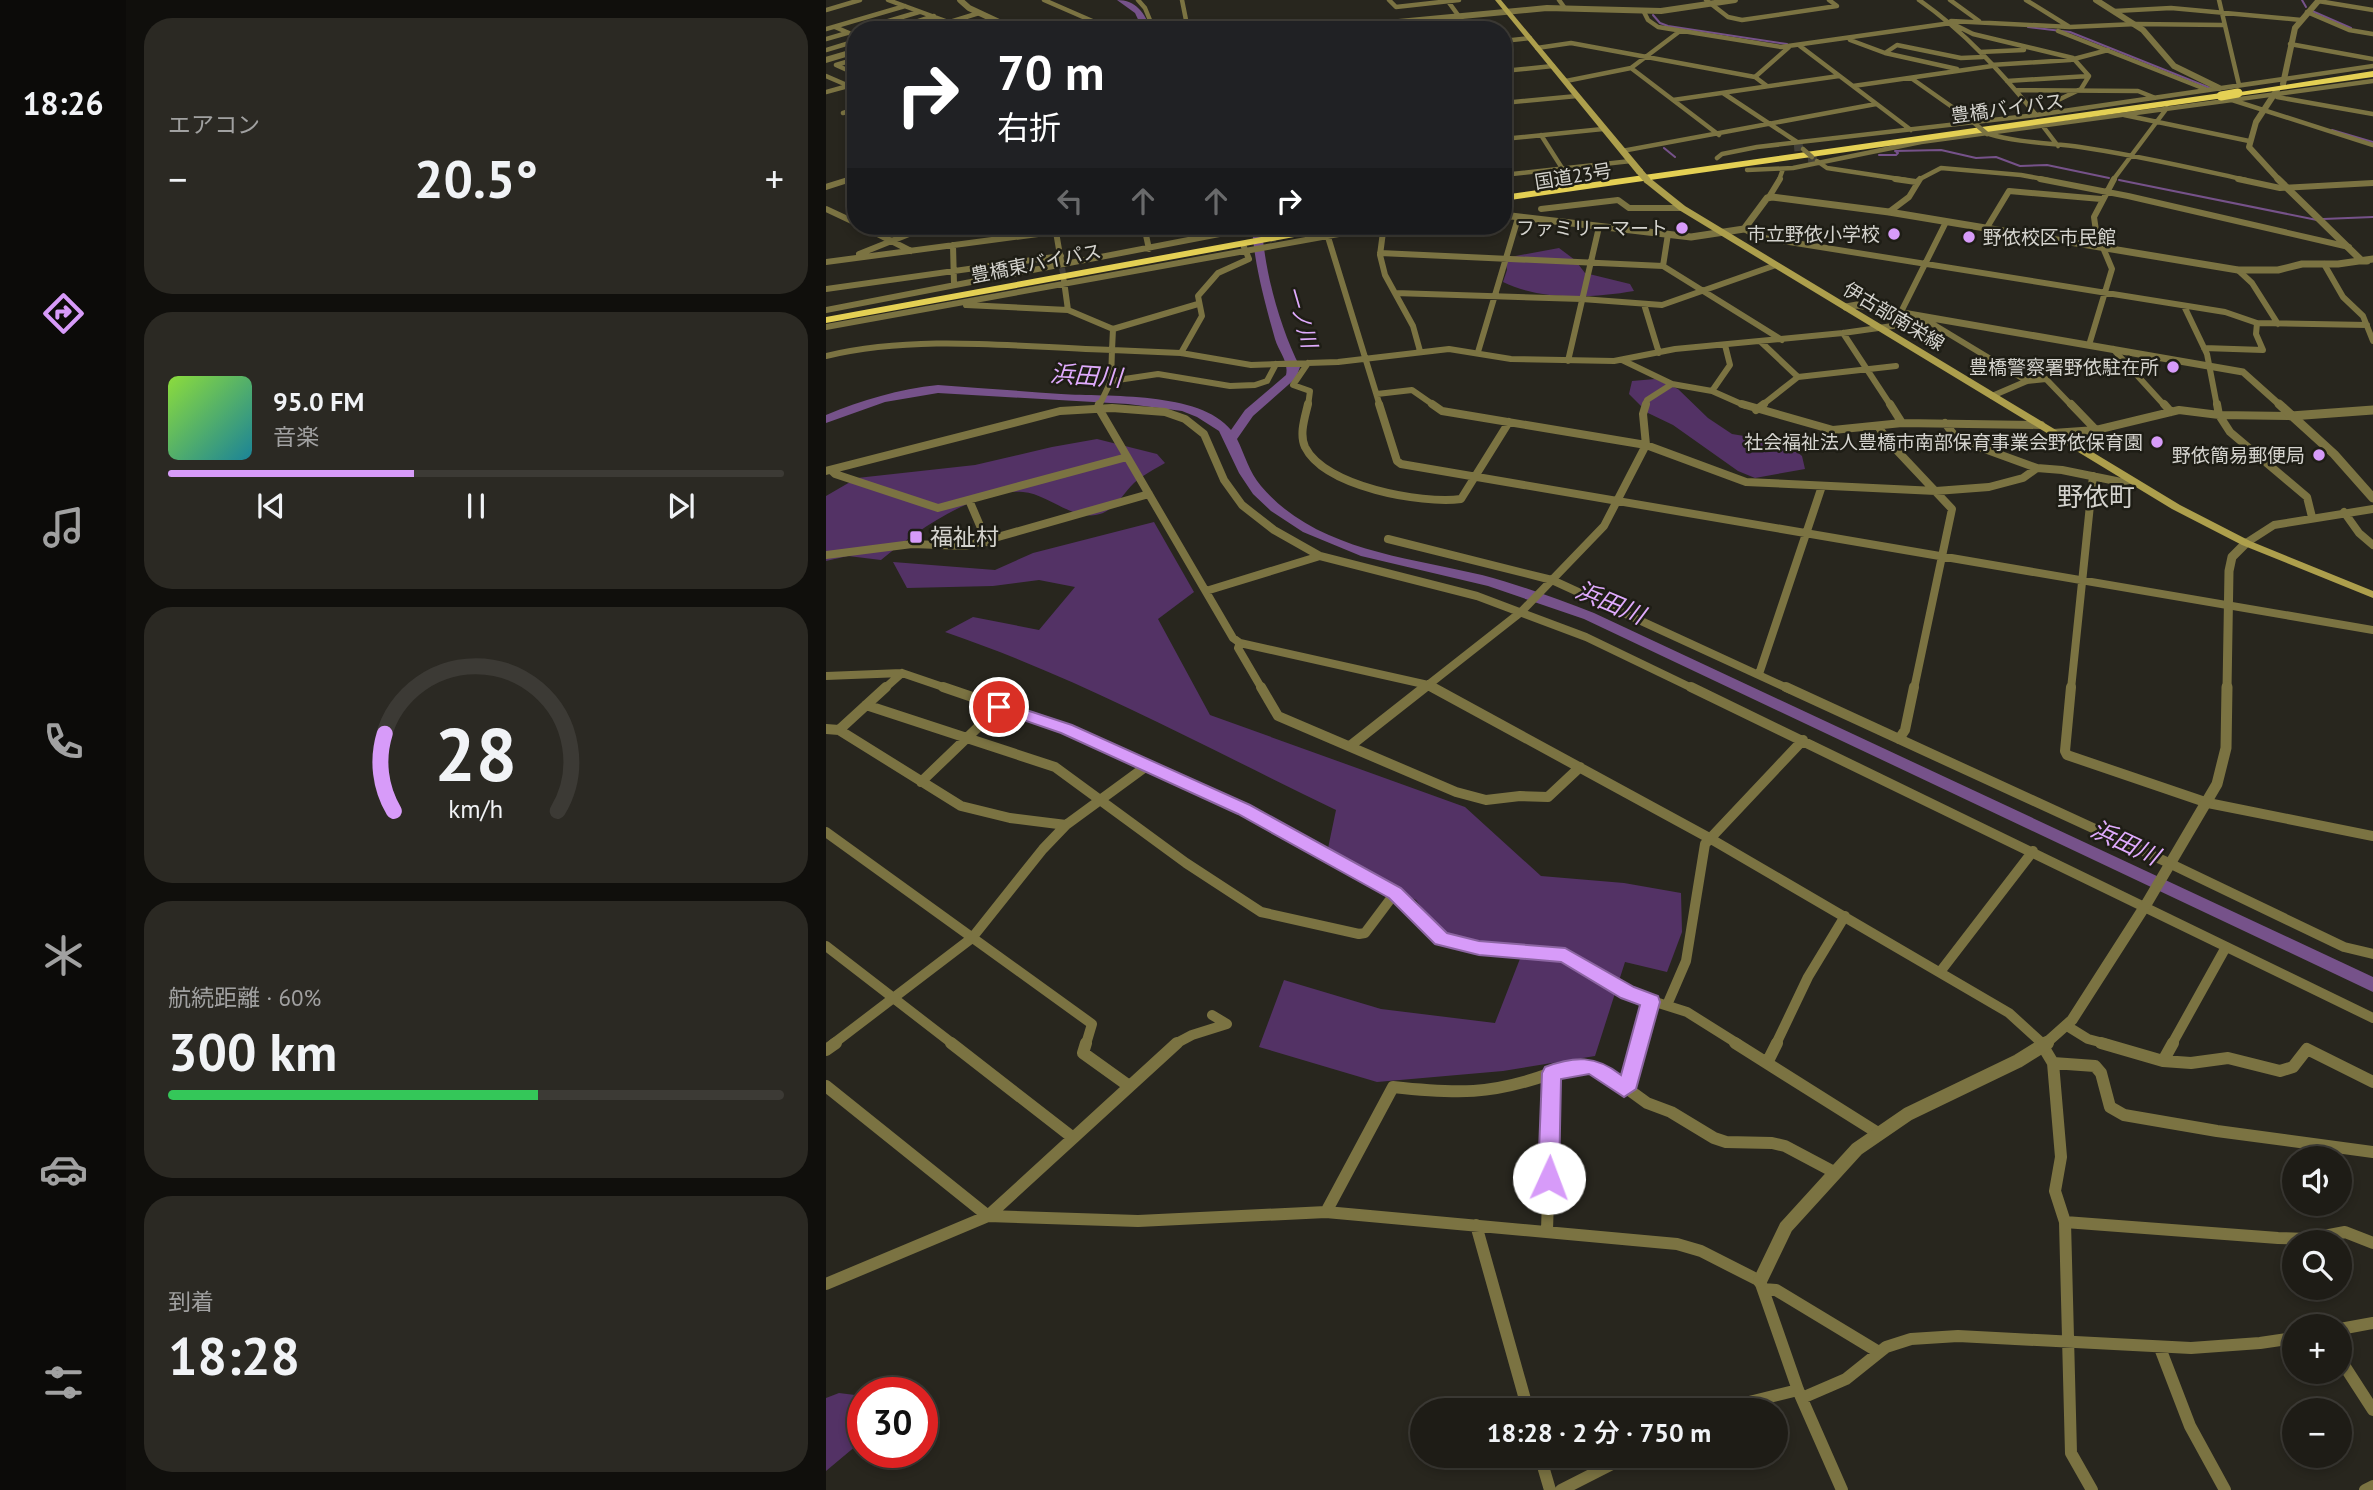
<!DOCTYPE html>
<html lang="ja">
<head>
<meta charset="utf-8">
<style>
  body { margin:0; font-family:"PT Sans","Noto Sans JP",sans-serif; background:#2b2923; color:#f1f3f6; height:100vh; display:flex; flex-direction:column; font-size:26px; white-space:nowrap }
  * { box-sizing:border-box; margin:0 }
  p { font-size:23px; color:#a1a1a1 }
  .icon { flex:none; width:38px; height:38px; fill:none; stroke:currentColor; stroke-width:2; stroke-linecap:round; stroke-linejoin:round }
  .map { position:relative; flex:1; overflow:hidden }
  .panel { display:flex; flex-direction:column; gap:18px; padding:18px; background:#100f0c; width:700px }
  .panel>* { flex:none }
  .banner { position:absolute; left:21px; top:21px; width:665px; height:214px; border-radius:28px; box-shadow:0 4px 10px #0003,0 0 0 2px #3c3a35; background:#202124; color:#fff; overflow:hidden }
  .buttons { position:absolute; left:1456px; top:1146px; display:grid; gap:14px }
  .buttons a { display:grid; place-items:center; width:70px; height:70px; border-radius:50%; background:#1e1c16; box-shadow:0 4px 10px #0003,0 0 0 2px #3c3a35; font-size:35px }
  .speed { position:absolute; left:21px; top:1377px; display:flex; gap:14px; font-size:35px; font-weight:700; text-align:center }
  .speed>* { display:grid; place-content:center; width:91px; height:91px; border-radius:50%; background:#1e1c16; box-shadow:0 4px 10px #0003,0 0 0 2px #3c3a35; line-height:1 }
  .speed .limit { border:10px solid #d22; background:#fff; color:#111 }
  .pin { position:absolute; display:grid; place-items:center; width:60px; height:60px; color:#fff; margin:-30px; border:4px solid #fff; border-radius:50%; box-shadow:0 2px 7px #0007 }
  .me { position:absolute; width:77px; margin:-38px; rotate:2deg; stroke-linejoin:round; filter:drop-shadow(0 0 5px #0008) }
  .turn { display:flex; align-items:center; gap:24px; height:147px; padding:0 35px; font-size:32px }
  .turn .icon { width:91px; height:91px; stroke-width:2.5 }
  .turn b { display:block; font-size:49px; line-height:60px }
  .lanes { display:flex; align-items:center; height:66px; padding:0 35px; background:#0003; justify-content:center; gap:35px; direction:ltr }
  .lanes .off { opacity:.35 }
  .big { font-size:52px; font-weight:600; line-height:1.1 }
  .panel .card { flex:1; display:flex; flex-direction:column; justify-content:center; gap:10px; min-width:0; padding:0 24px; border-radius:28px; background:#2b2923 }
  .panel .dial { align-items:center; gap:0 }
  .dial svg { height:182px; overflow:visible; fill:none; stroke:#3c3a35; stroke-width:7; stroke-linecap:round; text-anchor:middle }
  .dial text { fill:#f1f3f6; stroke:none }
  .song { display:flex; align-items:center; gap:21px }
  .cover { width:84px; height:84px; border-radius:10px; background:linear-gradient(135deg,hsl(90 70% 55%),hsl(190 70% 35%)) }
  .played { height:7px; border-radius:4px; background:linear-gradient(90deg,#d79bf9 40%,#3c3a35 40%) }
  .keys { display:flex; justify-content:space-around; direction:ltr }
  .heat { display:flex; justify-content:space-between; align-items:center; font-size:38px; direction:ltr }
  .charge { height:10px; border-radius:5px; background:linear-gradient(90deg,#34c759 60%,#3c3a35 0) }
  .trip { position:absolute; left:584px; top:1398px; width:378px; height:70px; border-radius:35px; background:#1e1c16; box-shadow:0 4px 10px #0003,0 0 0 2px #3c3a35; font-weight:600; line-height:70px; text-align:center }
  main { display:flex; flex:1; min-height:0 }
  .tabs { display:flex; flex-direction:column; width:126px; justify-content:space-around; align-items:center; background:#0c0b09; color:#a1a1a1 }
  .tabs .icon { width:49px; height:49px }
  .tabs .selected { color:#d79bf9 }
  .tabs b { font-size:32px; color:#f1f3f6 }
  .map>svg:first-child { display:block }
</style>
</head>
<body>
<main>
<nav class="tabs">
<b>18:26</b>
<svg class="icon selected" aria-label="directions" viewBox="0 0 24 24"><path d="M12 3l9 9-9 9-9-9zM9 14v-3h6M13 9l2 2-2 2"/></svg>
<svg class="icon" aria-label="music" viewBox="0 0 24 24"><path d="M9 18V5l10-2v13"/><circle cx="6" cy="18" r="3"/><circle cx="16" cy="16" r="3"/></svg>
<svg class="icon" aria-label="phone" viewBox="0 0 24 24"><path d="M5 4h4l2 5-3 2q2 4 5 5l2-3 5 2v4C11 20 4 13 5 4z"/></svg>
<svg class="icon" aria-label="climate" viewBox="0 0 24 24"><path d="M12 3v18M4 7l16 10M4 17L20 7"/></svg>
<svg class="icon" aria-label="car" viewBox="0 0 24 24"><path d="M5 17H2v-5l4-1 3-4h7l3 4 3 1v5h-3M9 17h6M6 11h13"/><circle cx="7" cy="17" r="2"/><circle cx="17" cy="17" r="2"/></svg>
<svg class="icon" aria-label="filters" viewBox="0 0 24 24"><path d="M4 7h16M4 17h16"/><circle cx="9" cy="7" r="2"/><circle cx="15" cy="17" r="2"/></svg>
</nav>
<section class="panel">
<div class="card"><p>エアコン</p>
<div class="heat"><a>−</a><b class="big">20.5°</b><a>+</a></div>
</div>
<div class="card">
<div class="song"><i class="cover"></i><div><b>95.0 FM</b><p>音楽</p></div></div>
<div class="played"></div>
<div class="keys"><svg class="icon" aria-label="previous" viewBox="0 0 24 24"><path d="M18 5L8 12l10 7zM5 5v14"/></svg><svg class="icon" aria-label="pause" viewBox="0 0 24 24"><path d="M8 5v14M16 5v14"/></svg><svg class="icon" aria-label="next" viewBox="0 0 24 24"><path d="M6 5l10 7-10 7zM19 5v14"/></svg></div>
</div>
<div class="card dial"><svg viewBox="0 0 100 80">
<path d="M14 69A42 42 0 1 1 86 69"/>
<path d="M14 69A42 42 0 0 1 10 35" stroke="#d79bf9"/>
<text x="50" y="56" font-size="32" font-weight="700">28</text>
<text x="50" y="72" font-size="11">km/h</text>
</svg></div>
<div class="card"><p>航続距離 · 60%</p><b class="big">300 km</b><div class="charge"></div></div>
<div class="card"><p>到着</p><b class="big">18:28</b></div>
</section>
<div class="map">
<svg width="1547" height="1490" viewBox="0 0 1547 1490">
  <rect width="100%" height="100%" fill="#28261e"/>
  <path fill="#533265" d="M733,248L749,260L759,273L804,284L808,291C767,298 715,301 677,282L681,270L679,258Z
    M829,379L852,389L882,418L906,434L960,443L976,456L979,469L929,478L912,471L847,425L822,413L803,394L806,381Z
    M271,439L331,454L339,463C329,469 317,475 308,483C298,493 290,507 277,513C250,524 223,494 197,492C150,488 89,532 55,560L22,556L0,561V496L31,478L149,465L226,447Z
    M328,522L368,592L332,619L384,715L639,807L715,876L798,883L855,893L856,932L841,972L799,962L769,1056L677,1071L551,1082L433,1047L458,980L555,1009L669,1023L697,951L619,939L590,900L501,853L510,810C381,748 254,678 119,632L147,617L213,630L249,587L213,580L167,586L81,588L67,562L169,570L207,553Z
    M13,1393L37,1396V1440L0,1471V1398Z"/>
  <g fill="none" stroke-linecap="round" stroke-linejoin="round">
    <path stroke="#76528a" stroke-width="2" d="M1476,0L1480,7
      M1486,11L1525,28
      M827,15L834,23L842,26L961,44
      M1202,27L1244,32L1384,88
      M1506,130L1547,142
      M838,148L849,157
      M1053,155H1070L1072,153L1069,151L1115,150L1150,158L1170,157L1194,166L1221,165L1283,178
      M1293,180L1491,220
      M1497,219L1547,217"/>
    <path fill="#76528a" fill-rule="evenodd" d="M291,0C310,0 319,13 325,30H317L309,13Z
      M426,226H436C438,270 454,328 474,367L470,378L427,416L411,439C419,455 423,472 435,486C489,550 580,557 656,575C694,585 731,599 768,613L1547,977V992L758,619L662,586L535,556L477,532L445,511L427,494L413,473L393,431L371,417L356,411L302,404L112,393L59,402L0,423V415C36,400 73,389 112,385C153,388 194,391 235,394C281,397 374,391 405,430L419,410L460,375C463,362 453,352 449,339C439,303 428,264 426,226Z"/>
    <path stroke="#424038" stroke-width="6" stroke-dasharray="6 2.5" stroke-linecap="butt" d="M445,228L447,242
      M236,268L238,279"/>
    <path stroke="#424038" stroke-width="9" stroke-dasharray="9 4.5" stroke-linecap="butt" d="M968,147L978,146
      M982,160L992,159"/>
    <path stroke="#7b7342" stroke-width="4.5" d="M62,0L144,30
      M218,0L287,30
      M312,0L319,8L328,30
      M356,0L362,30
      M563,0L570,7L633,0
      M621,0L643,30
      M733,0L738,7
      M880,0L902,17L916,20L1011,6L1003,0
      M1093,0C1139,32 1175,72 1210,115
      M1124,0L1153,21
      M1200,0L1242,26
      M1393,0L1413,85
      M1492,1L1547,10
      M0,10L34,0
      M1289,11L1345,8L1475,20
      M818,12L822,20L832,27L955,47L1125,23L1147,34L1247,58L1263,76L1255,89L1228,102L1227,107
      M1481,12L1523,30L1547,34
      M1125,21L1244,27L1310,24L1397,25
      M9,27L30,36
      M0,29L79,6
      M32,30L93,12
      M65,30L108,16
      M98,30L153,13
      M1232,31L1379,89
      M0,39L21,33
      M1024,40L1059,53L1131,69
      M677,41L704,38
      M1464,44L1547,59
      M974,46L1085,130
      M711,48L745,43L929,77L941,86
      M0,50L30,41
      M1154,52L1198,50
      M1059,53L1071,45L1135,58L1157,57
      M30,59L10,65L30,74
      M1165,65L1244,60L1282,50
      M805,68L893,135
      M677,71L727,66
      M0,76L30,89
      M929,77L963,47
      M1085,78L1146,121
      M740,81L805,68L854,31
      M1181,81L1263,76
      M1027,86L1166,66
      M1190,90L1312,91L1327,97
      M0,92L22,86
      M897,93L971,142
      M1451,97L1547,114
      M847,100L1013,76
      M1406,100L1547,145
      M677,103L751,96
      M17,113L30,109
      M1298,115L1423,141
      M1216,125L1232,146
      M1163,134C1193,143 1224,143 1254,147C1310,155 1365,168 1420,180
      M715,135L736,168
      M677,139L777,129
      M796,151L1050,104
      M891,158L896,154L931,147L1210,115L1547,66
      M991,161L1001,168L1080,180
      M921,170L967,168L1095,142L1547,81
      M677,175L805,161
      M20,180L30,177
      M953,180L957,169
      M1092,180L1115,168L1195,175L1222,180
      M1287,180L1341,108"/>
    <path stroke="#7b7342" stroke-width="6" d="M1069,179L1090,182
      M1214,179L1302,196L1523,247
      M1412,179L1454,188L1547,183
      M677,180L683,188
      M0,187L25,179
      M943,197L954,179
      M0,209L30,223
      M715,209L792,200L803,208H856
      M1063,212L1083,197L1094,179
      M36,226L85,251
      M198,226L213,233
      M318,226L323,249
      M623,226H639
      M918,229L932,237L1399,312L1431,323L1541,325
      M1160,229L1183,191L1275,199
      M230,232L235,261
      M557,232L554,255L559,275L587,326L594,351
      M550,233L593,226
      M502,237L554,406
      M127,245L128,284
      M554,253L837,266L956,340
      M33,254L103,226
      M0,262L272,226
      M1498,264L1517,297L1537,316L1547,341
      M837,266L842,234
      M1412,270L1426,283L1452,324
      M238,281L242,310
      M0,289L235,256
      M569,293L756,299L836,305L950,265
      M818,304L833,353
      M1358,306L1381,354L1391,406
      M0,310L435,226
      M1075,312L1120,222
      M1100,320L1201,381
      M0,327L557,226
      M287,329L372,304
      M1017,333L1065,406
      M935,342L972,377L1070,366
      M1263,345L1286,269L1270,231L1268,217L1288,179
      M1378,348L1437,350L1430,334L1431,323
      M1287,349L1339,406
      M652,352L692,218
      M355,353L376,316L372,296L392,273L423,259L418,247
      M0,356C93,334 191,347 286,350L287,329L242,310L140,305
      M796,360L846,384L886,391L920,406
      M742,361L773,227
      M285,381L332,374L404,386L429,385L441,381L450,364
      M886,391L904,365L899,345
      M551,394L586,390L609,406
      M1166,396L1201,381L1220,379L1246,406
      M273,406L285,381L286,350L355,353L425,365L512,362L623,349L685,359L788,361L849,349L1017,333L1109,320
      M482,406L484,391L467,385L482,363
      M819,406L821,400L846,384
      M935,406L972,377"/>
    <path stroke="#7b7342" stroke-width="8" d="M273,404L272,407L407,638L414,643L602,685L609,689
      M482,404C479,417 473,434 479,447C499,487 595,504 635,499L683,422
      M553,404L571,461L575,464L1547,630
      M606,404L616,411L820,445L920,482L1110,491L1163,487L1197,478L1211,468L1236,470L1295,482L1303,480
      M916,404L1007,430L1076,423L1215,425
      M1064,404L1076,423
      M1245,404L1270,430
      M1338,404L1345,412
      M1391,404L1393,415L1404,432L1481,497L1486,517
      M930,410L938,404
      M1119,423L1131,439L1211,468
      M1052,426L1062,441L1126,509L1088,689
      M1227,433L1270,430L1353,410L1393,415L1465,416
      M5,470L9,474L112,508L301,457
      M0,471L234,411L286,408L339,412L359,419L378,434L398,480L416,505L448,530L494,556L651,596L760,637L868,689
      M143,500L161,542
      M1518,512L1533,533L1547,545
      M562,539L726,580L963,689
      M1420,543L1448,525L1547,509
      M0,555L86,544L140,546L323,494
      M380,591L494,556
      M414,643L412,648L436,689
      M933,674L996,486
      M0,676L76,673L123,689
      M58,689L76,673
      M597,689L695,612L778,526L820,445L817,414L820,404
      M1245,689L1267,476"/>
    <path stroke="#7b7342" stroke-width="10" d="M117,687L240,729L418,810L569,893L615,939L653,948L739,955L801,993L861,1012L912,1044
      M435,687L452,716L630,792L660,800L694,796L722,797L754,767
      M606,687L885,839L1183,1013L1217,1044
      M865,687L1547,1018
      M960,687L1345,864L1518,947L1547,954
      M1245,687L1239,751L1241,755L1382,803L1547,836
      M40,705L229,767L360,863L435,912L533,934L539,933L569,893
      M0,729L13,730L135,806L184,818L240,825
      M13,730L60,687
      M1073,739L1079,730L1088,687
      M524,746L599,687
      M95,782L173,707
      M0,832L266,1024L260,1044
      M0,946L127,1044
      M1114,972L1207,851
      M841,1005L860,961L879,844L977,740
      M1241,1026L1262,1039L1281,1044
      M7,1044L146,938L217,849L240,825L322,765
      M349,1044L366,1035L401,1024L386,1015
      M813,1044L825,1002
      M950,1044L982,977L1019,916
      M1346,1044L1400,947"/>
    <path stroke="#7b7342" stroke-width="12" d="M125,1043L246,1137
      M260,1043L257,1053L303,1086
      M909,1043L1052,1133
      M1215,1043L1227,1063L1235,1157L1229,1191L1239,1222L1245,1453L1266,1490
      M1275,1043L1337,1061L1365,1063L1402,1058L1454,1071L1467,1067L1481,1049L1547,1082
      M0,1050L10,1043
      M1337,1061L1347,1043
      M941,1063L951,1043
      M1227,1063L1269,1066L1275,1073L1284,1107L1298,1115L1391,1131L1547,1152
      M0,1086L162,1216L351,1043
      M798,1089L803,1083L814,1043
      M500,1212L567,1087C631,1094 665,1095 726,1073
      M1239,1222L1452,1238L1482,1239L1519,1232L1547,1243
      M650,1225L702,1410
      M721,1230L726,1073L764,1066L777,1071L821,1103L845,1112L888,1138L900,1142L946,1143L959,1146L1008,1172
      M0,1284L162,1216L312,1221L500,1212L851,1244L875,1251L934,1281L972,1390L1016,1490
      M937,1289L950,1290L1051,1351
      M1514,1329L1547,1323
      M1334,1348L1364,1426L1399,1490
      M1514,1359L1547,1410
      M976,1398L1020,1379L1060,1347L1085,1339L1132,1336L1365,1348L1434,1343L1468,1338
      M891,1410L972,1390
      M714,1456L724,1490
      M735,1490L802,1456
      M1539,1490L1547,1486"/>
    <path stroke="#7b7342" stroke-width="6" d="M134,0L143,8L190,30
      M1270,0L1317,30L1348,66L1393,88
      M487,30L721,8L835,11L909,0
      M0,60L30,51
      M1457,84L1469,28L1493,0
      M1451,90L1430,122L1423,147L1453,180"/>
    <path stroke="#7b7342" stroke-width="7" d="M1452,179L1536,261H1541
      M677,215L865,237L918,229L941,198L946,197L1063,212L1412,270H1452L1476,264H1512L1547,259
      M1020,307L1031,305L1417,372L1455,406"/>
    <path stroke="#7b7342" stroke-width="9" d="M1453,404L1508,454L1547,498
      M1465,416L1547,410
      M1401,689L1403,571L1406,557L1420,543"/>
    <path stroke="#7b7342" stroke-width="11" d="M1219,1044L1246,1020L1321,903L1391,784L1400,748L1401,687"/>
    <path stroke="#7b7342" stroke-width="14" d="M934,1281L960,1227L1031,1149L1082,1114L1192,1061L1221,1043"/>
    <path fill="#ad9f4c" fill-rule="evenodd" d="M669,0H675L817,170V174H811Z
      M818,178H824L859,206L1354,505L1424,541L1547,591V598L1416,545L1346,509L853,210L818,182Z"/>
    <path fill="#e4d054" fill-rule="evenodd" d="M1547,71V77L1412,96L1408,93Z
      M1395,93L1398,94V98L677,201V195Z
      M495,226H545L540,229L500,235L495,232L0,323V317Z"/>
    <path stroke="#7b7342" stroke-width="4.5" d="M1146,121L1161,134
      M977,149L986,157"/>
    <path stroke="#ad9f4c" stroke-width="7" d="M814,172L821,180"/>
    <path stroke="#e4d054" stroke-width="9" d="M1395,96L1412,93"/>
  </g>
  <path fill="#d79bf9" stroke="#8c65a2" stroke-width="2" d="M173,701L246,725L424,805L575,888L621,933L653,941L739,948L808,987L832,996L834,1002L810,1089L798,1097L763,1074L735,1079L733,1178L730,1185L723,1187L715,1185L712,1178L716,1073L719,1067C748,1056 770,1055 795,1075L814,1005L795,998L735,962L653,955L609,944L563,898L412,814L235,733L168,710L165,707L168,703Z"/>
  <g fill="#d79bf9" stroke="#1e1d15" stroke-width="2.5">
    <circle cx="856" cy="228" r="7"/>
    <circle cx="1068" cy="234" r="7"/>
    <circle cx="1143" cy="237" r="7"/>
    <circle cx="1347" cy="367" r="7"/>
    <circle cx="1331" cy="442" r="7"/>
    <circle cx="1493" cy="455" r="7"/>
    <rect x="83" y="530" width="14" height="14" rx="3.5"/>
  </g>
  <g text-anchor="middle" stroke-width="5" stroke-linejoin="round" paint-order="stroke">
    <g font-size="19" fill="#d4d3ce" stroke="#1e1d15">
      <text transform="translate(1181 108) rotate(-8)" y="7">豊橋バイパス</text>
      <text transform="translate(747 176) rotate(-9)" y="7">国道23号</text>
      <text transform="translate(210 263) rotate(-11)" y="7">豊橋東バイパス</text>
      <text transform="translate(1068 316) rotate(31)" y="7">伊古部南栄線</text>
    </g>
    <g font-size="19" fill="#d4d3ce" stroke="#1e1d15" text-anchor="end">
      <text x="842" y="235">ファミリーマート</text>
      <text x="1054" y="241">市立野依小学校</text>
      <text x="1157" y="244" text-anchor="start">野依校区市民館</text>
      <text x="1333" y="374">豊橋警察署野依駐在所</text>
      <text x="1317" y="449">社会福祉法人豊橋市南部保育事業会野依保育園</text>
      <text x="1479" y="462">野依簡易郵便局</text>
    </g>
    <g font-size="21" font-style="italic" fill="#e0abfe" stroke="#1e1d15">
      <text transform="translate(475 317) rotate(74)" y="7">一ノ川</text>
    </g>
    <g font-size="23" fill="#d4d3ce" stroke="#1e1d15" text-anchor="start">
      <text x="104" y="545">福祉村</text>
    </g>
    <g font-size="24" font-style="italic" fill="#e0abfe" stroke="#1e1d15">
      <text transform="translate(260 376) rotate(4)" y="8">浜田川</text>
      <text transform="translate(784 603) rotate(23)" y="8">浜田川</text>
      <text transform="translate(1299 843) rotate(25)" y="8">浜田川</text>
    </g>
    <g font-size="26" fill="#d4d3ce" stroke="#1e1d15">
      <text x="1270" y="506">野依町</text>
    </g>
  </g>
</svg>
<div class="buttons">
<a><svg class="icon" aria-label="sound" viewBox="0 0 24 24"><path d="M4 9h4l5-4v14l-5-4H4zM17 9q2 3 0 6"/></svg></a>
<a><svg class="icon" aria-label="search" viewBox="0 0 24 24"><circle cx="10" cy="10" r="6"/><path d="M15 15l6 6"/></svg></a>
<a>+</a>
<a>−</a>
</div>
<div class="speed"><div class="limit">30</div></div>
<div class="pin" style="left:173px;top:707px;background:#d93025"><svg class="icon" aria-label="arrive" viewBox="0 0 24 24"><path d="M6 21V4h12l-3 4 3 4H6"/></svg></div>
<svg class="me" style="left:723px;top:1178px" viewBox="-20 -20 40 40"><circle r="19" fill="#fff"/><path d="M0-13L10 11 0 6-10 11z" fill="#d79bf9"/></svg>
<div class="trip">18:28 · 2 分 · 750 m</div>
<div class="banner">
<div class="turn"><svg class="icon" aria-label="right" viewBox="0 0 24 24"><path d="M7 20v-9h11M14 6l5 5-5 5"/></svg><div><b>70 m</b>右折</div></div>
<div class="lanes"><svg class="icon off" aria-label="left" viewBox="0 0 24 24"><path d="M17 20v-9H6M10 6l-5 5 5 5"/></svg><svg class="icon off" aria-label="ahead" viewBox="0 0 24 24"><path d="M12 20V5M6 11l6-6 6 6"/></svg><svg class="icon off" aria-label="ahead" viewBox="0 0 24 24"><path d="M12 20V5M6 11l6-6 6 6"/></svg><svg class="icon" aria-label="right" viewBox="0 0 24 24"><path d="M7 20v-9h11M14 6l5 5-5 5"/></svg></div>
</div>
</div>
</main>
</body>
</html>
